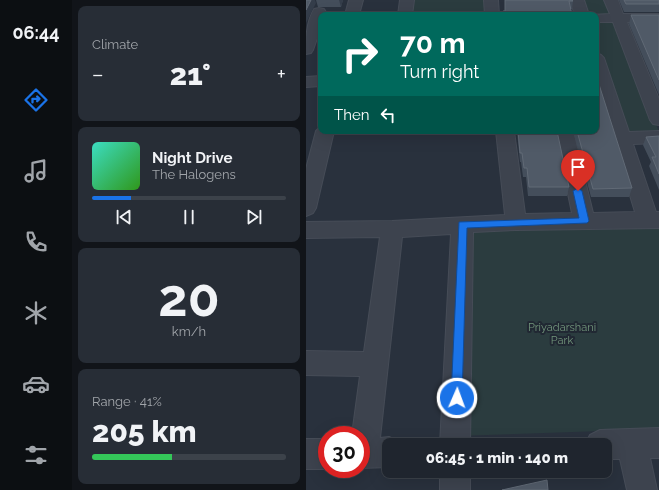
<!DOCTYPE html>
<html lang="en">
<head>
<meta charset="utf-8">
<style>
  body { margin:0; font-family:Raleway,sans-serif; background:#272d36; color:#f1f3f6; height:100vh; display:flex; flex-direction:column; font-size:15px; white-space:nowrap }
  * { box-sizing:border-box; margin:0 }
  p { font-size:13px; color:#a1a5aa }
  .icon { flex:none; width:22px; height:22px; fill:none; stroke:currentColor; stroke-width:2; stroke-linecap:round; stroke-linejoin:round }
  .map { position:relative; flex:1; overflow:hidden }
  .side { display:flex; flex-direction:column; gap:6px; padding:6px; background:#111419; width:234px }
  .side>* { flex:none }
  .guide { position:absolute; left:12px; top:12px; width:281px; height:122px; border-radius:8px; box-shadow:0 4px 16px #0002,0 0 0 1px #3c424a; background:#00695c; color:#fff; overflow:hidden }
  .speed { position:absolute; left:12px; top:426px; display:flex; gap:8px; font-size:20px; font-weight:700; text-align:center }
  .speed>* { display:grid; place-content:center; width:52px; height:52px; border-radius:50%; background:#1f252e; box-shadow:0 4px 16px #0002,0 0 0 1px #3c424a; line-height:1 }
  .speed .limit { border:6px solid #d22; background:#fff; color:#111 }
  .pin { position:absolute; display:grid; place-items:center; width:34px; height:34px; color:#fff; margin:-41px -17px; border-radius:50% 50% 50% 0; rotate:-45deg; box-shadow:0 0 4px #0007 }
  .pin .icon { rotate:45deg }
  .me { position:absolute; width:44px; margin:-22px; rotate:2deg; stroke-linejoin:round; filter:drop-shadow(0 0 3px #0008) }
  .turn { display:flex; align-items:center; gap:14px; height:84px; padding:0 16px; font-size:18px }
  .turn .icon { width:52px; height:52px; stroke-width:2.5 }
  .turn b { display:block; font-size:28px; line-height:34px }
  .then { display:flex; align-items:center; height:38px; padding:0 16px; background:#0003; gap:8px; font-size:15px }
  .big { font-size:30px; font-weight:800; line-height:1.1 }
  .side .card { flex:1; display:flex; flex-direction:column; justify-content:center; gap:6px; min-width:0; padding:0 14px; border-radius:8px; background:#272d36 }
  .side .dial { align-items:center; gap:0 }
  .dial b { font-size:52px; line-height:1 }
  .song { display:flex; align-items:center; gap:12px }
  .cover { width:48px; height:48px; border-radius:6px; background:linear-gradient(135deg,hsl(170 70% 55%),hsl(110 70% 35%)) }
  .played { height:4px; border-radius:2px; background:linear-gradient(90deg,#1a73e8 20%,#3c424a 20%) }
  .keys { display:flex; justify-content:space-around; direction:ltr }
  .heat { display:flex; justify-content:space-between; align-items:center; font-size:22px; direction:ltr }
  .charge { height:6px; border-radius:3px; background:linear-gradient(90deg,#34c759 41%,#3c424a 0) }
  .trip { position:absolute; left:76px; top:438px; width:230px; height:40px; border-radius:8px; background:#1f252e; box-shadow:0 4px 16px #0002,0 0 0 1px #3c424a; font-weight:800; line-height:40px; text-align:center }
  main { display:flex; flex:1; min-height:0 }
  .tab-bar { display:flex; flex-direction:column; width:72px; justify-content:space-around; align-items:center; background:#0c0f12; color:#a1a5aa }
  .tab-bar .icon { width:28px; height:28px }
  .tab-bar .active { color:#1a73e8 }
  .tab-bar b { font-size:18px; color:#f1f3f6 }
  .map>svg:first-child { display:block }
</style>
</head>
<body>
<main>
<nav class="tab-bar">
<b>06:44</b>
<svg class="icon active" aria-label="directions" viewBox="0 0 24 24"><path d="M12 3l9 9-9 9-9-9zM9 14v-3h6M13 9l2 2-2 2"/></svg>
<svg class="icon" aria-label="music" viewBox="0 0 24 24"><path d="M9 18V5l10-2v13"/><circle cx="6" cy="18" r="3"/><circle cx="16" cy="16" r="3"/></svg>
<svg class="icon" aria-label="phone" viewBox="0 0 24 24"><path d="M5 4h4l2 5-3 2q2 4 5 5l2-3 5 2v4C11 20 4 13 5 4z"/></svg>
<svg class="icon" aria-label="climate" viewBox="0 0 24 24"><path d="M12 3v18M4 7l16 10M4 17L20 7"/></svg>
<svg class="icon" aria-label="car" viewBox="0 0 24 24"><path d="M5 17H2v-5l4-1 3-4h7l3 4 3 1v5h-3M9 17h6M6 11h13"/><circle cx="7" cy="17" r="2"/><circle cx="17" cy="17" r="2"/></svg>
<svg class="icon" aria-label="filters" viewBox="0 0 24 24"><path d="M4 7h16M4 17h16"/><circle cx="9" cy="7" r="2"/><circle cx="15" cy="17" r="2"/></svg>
</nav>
<section class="side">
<div class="card"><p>Climate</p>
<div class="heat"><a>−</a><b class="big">21°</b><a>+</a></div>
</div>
<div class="card">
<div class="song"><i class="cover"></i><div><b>Night Drive</b><p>The Halogens</p></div></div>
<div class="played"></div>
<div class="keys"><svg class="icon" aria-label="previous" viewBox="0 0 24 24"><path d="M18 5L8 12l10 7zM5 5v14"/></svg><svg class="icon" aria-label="pause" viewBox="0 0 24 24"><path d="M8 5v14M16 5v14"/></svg><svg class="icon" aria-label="next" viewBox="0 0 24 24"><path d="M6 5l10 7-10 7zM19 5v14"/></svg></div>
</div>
<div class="card dial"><b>20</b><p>km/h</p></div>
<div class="card"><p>Range · 41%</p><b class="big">205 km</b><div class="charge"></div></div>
</section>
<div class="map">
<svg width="353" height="490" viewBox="0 0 353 490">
  <rect width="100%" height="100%" fill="#29313d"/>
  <path fill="#2b3c3f" d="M106,0H178L179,15H104Z
    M276,0H301L307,15H281Z
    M290,21H309L353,132L320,135L290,43Z
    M353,225V429L152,436L163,229Z"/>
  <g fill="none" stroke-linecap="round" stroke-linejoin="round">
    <g stroke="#464c57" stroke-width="2">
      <path id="minor" d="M43,0H57L53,15H39Z
        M94,0H108L106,15H92Z
        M178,0H192L193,15H179Z
        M264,0H278L283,15H269Z
        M298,0H312L317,14H353V22H321L353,99V125L347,124L344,120L307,22H290V15H285L304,14Z
        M13,8L18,9L20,12L19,15H15V27L7,50L5,53L0,54C0,39 0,23 8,9Z
        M290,53L295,55L298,58L323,132L353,131V143L327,144L350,212H353V228L210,230L167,232L164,445H134L145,234L96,237L74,438L83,437L93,442L95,445H83V467L55,468V435H46L54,376L0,375V351L58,352L74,237L0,238V222L86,221L199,215L190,131H208L219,214L266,213L249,131H267L287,213L329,212L290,83Z
        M15,76V86L0,87V77Z
        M15,126V131H28L10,208L7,213L0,216V169L10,131Z
        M353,428V458H344L351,490H321L314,459H299V445H279L284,435L294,430Z
        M0,439H21V469H0Z
        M134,471H164V490H134Z"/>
    </g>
    <use href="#minor" fill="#3d434e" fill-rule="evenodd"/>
  </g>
  <path fill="#444e5b" d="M10,0H37L35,7H12Z
    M199,0L267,1L266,9L199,11Z
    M313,0H353V12H318Z
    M325,15H353V95L323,24Z
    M211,131H251L263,187L261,196H222L220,177H217L215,162H214Z
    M267,131H290L326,188L323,197H285Z
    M353,136V190L343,166L345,162L337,145L340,137Z"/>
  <path fill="#343d4a" d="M5,0H9L10,3L0,23V10Z
    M33,0H37L35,7Z"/>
  <path fill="#505a67" stroke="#616a76" d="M0,0H5L0,10Z
    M199,0H266L267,1H263L266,15H196L197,11H199Z
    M318,0H353V4H320Z
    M325,15H353V80Z
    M290,75L326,188L287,189L271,131H290Z
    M212,131H251L263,187H223L221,168H218L216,153H214Z
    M353,136V174L346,157H350L340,137Z
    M241,480L242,490H196Z"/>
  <path fill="#1a73e8" stroke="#114b97" d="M272,188L276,191L283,221L281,223L161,228L156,398L155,402L151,403L147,402L145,398L153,222L273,218L267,191Z"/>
  <g text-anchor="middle" stroke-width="4" stroke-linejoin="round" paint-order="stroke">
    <g font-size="11" fill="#73967c" stroke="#212833">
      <text x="256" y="331">Priyadarshani<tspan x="256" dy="13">Park</tspan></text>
    </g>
  </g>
</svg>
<div class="speed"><div class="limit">30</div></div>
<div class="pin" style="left:272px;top:191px;background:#d93025"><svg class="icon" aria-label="arrive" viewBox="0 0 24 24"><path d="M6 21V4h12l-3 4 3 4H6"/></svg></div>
<svg class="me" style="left:151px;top:398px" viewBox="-20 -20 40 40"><circle r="17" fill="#1a73e8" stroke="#fff" stroke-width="3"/><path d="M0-11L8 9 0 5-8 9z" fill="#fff"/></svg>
<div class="trip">06:45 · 1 min · 140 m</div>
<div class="guide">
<div class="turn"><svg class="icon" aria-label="right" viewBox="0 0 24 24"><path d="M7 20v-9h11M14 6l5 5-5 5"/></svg><div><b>70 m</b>Turn right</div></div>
<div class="then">Then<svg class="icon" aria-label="left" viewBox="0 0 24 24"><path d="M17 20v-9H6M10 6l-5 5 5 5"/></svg></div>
</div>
</div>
</main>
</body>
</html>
